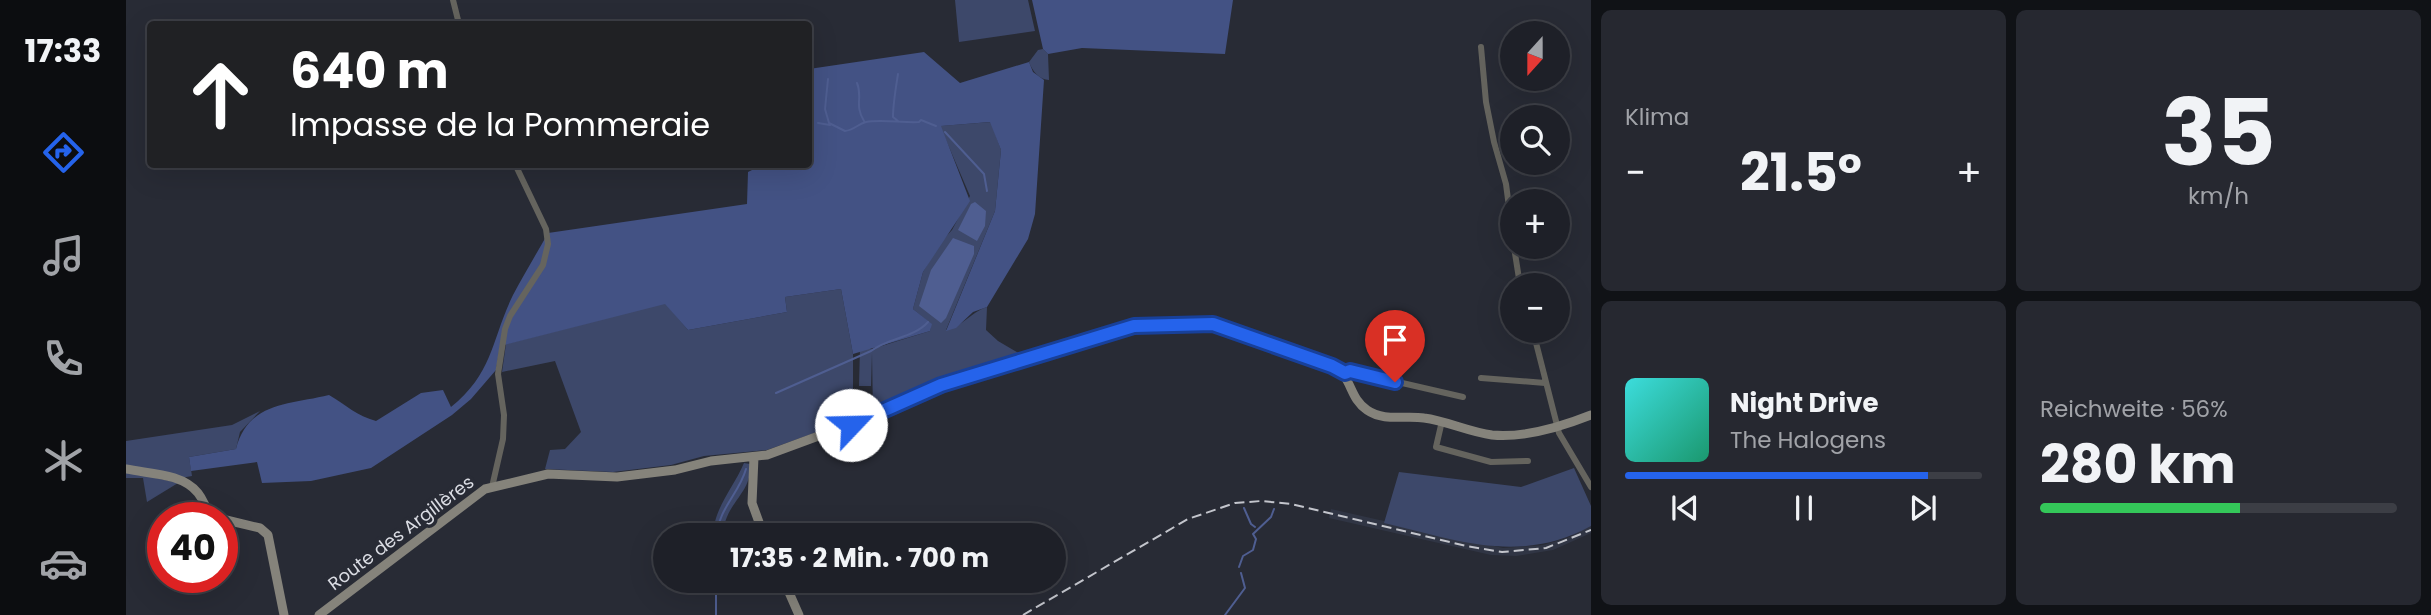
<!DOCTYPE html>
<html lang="de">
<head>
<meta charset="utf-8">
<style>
  body { margin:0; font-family:Poppins,sans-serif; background:#262830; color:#f1f3f6; height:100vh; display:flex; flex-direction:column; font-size:26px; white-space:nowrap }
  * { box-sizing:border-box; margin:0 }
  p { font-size:23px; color:#a1a3a8 }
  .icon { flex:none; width:38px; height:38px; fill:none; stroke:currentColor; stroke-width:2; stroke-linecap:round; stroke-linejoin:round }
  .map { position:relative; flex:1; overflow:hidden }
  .drawer { display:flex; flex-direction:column; gap:10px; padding:10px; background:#101216; width:840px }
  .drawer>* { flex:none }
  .hud { position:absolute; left:21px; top:21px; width:665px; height:147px; border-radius:7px; box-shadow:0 7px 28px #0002,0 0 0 2px #3c3e45; background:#202124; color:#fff; overflow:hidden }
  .needle { width:46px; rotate:201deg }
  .controls { position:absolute; left:1374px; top:21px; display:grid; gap:14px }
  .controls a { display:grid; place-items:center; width:70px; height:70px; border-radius:50%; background:#1e2028; box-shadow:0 7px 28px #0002,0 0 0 2px #3c3e45; font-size:35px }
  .speed { position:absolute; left:21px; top:502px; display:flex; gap:14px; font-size:35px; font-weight:700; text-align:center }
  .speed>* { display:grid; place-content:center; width:91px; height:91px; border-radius:50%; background:#1e2028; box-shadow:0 7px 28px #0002,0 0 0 2px #3c3e45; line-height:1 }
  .speed .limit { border:10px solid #d22; background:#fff; color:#111 }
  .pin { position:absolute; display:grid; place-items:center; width:60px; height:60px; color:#fff; margin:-72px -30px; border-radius:50% 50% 50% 0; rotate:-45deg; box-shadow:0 0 7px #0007 }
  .pin .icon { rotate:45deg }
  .me { position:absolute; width:77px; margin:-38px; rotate:66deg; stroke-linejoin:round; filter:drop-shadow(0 0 5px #0008) }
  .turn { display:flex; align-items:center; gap:24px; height:147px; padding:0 28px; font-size:32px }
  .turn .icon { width:91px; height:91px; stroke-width:2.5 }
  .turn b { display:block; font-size:49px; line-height:60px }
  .big { font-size:52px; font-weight:700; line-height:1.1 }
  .drawer .card { flex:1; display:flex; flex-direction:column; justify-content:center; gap:10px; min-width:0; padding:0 24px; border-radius:10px; background:#262830 }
  .drawer .dial { align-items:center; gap:0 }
  .dial b { font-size:91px; line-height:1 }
  .song { display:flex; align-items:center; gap:21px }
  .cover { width:84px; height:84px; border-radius:10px; background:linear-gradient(135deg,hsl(180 70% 55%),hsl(160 70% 35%)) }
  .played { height:7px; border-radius:4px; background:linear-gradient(90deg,#2563eb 85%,#3c3e45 85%) }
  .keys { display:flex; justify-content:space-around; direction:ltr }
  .heat { display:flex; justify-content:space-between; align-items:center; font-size:38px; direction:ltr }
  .charge { height:10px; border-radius:5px; background:linear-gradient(90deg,#34c759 56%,#3c3e45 0) }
  .drawer .tiles { flex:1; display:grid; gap:10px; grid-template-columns:repeat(2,1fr) }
  .trip { position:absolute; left:527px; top:523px; width:413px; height:70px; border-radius:35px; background:#1e2028; box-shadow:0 7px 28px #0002,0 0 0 2px #3c3e45; font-weight:700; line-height:70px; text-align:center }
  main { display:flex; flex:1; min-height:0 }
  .menu { display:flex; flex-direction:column; width:126px; justify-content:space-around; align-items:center; background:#0c0d10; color:#a1a3a8 }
  .menu .icon { width:49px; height:49px }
  .menu .on { color:#2563eb }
  .menu b { font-size:32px; color:#f1f3f6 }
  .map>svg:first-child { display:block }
</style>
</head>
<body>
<main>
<nav class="menu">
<b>17:33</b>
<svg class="icon on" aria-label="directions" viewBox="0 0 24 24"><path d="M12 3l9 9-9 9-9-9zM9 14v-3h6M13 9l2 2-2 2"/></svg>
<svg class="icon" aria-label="music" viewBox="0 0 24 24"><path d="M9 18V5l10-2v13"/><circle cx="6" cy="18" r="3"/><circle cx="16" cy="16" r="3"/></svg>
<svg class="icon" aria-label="phone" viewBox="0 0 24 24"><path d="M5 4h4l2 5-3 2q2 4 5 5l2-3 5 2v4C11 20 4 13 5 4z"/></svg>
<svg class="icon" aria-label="climate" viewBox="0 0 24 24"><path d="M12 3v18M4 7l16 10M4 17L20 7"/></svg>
<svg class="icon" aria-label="car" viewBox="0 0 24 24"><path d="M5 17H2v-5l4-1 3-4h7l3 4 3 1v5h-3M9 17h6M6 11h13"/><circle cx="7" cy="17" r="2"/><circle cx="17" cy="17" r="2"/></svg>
</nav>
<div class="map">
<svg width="1465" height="615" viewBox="0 0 1465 615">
  <rect width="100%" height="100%" fill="#282b35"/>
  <path fill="#303544" d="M1205,509L1377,548L1417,545L1441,538L1465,526V533L1427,550L1390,556L1365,555L1203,518Z"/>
  <path fill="#3d486a" d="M829,0H902L909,31L833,42Z
    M917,49L922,54L923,80C914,80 906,71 903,62L912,50Z
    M865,122L875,150L869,211L820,330C836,327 845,312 861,307L860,330L872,341L896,355L747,412L746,353L745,386H733L734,348L746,349L804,331L805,324L787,309L797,272L814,243L826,230L844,196L814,126Z
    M715,289L727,354V419L641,450L578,456L545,465L487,472L419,469L424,450L439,449L455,432L429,361L376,372L380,344L539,303L562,330L661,312L659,297Z
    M134,411L114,432L110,449L63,457L66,476L55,478L0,467V441L106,425Z
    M618,463L624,464C627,493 598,503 597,535L587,536C588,507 607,489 618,463Z
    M1448,468L1465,506V526C1394,565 1331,540 1258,523L1273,472L1395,487Z
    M0,471L52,483L21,502L17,478H0Z"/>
  <path fill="#435284" d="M906,0H1107L1099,54L956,48L922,54L917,49Z
    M798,52L834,83L903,62L907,72L918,80L909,214L902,239L861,307L847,312L830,328L820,331L869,211L875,150L864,122L815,126L844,201L797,272L787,309L806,324L804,331L727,354L715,289L659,297L661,312L562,330L539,304L374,346L370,370L345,399L326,415L245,468L185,481L136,483L131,462L65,471L63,457L110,449C122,402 162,405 203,395C220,405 231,416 250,421L295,393L317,390L325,407C368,372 365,340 387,295C398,274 411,253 422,233L621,204L622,172L636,165L682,164L683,69Z"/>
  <path fill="#4f5e91" d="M849,202L860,211L859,226L851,241L832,230L845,204Z
    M827,238L848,246V254L820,318L815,323L793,306L805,270Z"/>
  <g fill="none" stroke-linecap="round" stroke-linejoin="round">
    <path stroke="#4f5e91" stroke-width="2" d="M772,74C770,87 767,104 767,117L772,121
      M702,79L699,109L703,123L719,131C728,130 732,124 740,122C755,119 777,123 793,122L795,120L810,126
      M731,83C737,97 728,105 738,121
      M692,123L704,125
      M819,132L858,174L861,191
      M650,393L745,351C761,338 788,338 802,322
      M1118,508L1125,524L1129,527
      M591,536C592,509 613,494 620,469
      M1113,567L1117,556L1127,550L1130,539L1127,534L1145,517L1148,509
      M590,615V581
      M1099,615L1119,588L1115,573"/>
    <path stroke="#65645e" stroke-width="6" d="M327,0L333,24
      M1355,47L1360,102L1368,142L1380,184L1386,230
      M1388,247L1394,285
      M1407,331L1433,433L1465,487
      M1219,373L1224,371L1337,397
      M1355,378L1419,383
      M1316,421L1310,447L1365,462L1402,461
      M366,487L377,439L378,415L372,374L379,329L384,316L417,265L422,244L420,229L389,164"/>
    <path stroke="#85837b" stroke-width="9" d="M628,457L626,503L638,536
      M0,469C23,474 56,473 72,493C80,503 79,513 92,518
      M96,519L134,528L142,535L158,615
      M658,581L673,615
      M193,615L359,489L422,474L491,477L549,470L585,461L641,455L725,424L815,385L987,330L1027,324H1087L1206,366C1227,376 1222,397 1241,410C1258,422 1279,415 1298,418C1321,421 1343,432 1366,435C1399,438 1435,427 1465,415"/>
    <path stroke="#c3c5cc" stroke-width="2" stroke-dasharray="10 5" stroke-linecap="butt" d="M897,615L1062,519L1109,503L1135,501L1165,504L1340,546L1376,552L1420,548L1465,530"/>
  </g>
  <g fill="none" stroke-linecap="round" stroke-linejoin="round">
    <g stroke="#184099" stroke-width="18">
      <path id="route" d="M725,425L815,385L1008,326L1087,324L1206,366L1219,373L1224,371L1269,382"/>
    </g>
    <use href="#route" stroke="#2563eb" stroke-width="12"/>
  </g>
  <g text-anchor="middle" stroke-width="7" stroke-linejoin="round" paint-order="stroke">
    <g font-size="18" fill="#dadce3" stroke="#282b35">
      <text transform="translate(275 533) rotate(-37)" y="6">Route des Argillères</text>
    </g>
  </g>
</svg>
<div class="controls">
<a><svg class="needle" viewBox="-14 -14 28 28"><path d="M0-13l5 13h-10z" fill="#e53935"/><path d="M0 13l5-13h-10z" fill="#a1a3a8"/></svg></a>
<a><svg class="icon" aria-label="search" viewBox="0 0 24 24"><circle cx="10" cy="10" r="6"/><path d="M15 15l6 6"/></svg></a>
<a>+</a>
<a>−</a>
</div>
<div class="speed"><div class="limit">40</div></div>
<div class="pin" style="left:1269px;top:382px;background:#d93025"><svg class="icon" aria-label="arrive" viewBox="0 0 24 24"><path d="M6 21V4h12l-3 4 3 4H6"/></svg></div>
<svg class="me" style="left:725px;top:425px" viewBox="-20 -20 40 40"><circle r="19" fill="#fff"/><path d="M0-13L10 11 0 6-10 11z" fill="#2563eb"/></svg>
<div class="trip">17:35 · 2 Min. · 700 m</div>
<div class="hud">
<div class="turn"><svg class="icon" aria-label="ahead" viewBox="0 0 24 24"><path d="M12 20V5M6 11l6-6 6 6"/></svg><div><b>640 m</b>Impasse de la Pommeraie</div></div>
</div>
</div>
<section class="drawer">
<div class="tiles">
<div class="card"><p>Klima</p>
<div class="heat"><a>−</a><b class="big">21.5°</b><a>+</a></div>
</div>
<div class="card dial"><b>35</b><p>km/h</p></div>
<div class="card">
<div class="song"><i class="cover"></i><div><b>Night Drive</b><p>The Halogens</p></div></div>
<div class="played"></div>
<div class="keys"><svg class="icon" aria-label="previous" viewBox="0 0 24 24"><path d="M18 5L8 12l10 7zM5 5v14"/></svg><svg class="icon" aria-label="pause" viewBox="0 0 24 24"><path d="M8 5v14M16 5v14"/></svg><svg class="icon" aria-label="next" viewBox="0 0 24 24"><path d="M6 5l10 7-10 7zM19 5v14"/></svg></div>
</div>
<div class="card"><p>Reichweite · 56%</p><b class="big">280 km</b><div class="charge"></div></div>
</div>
</section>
</main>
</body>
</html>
